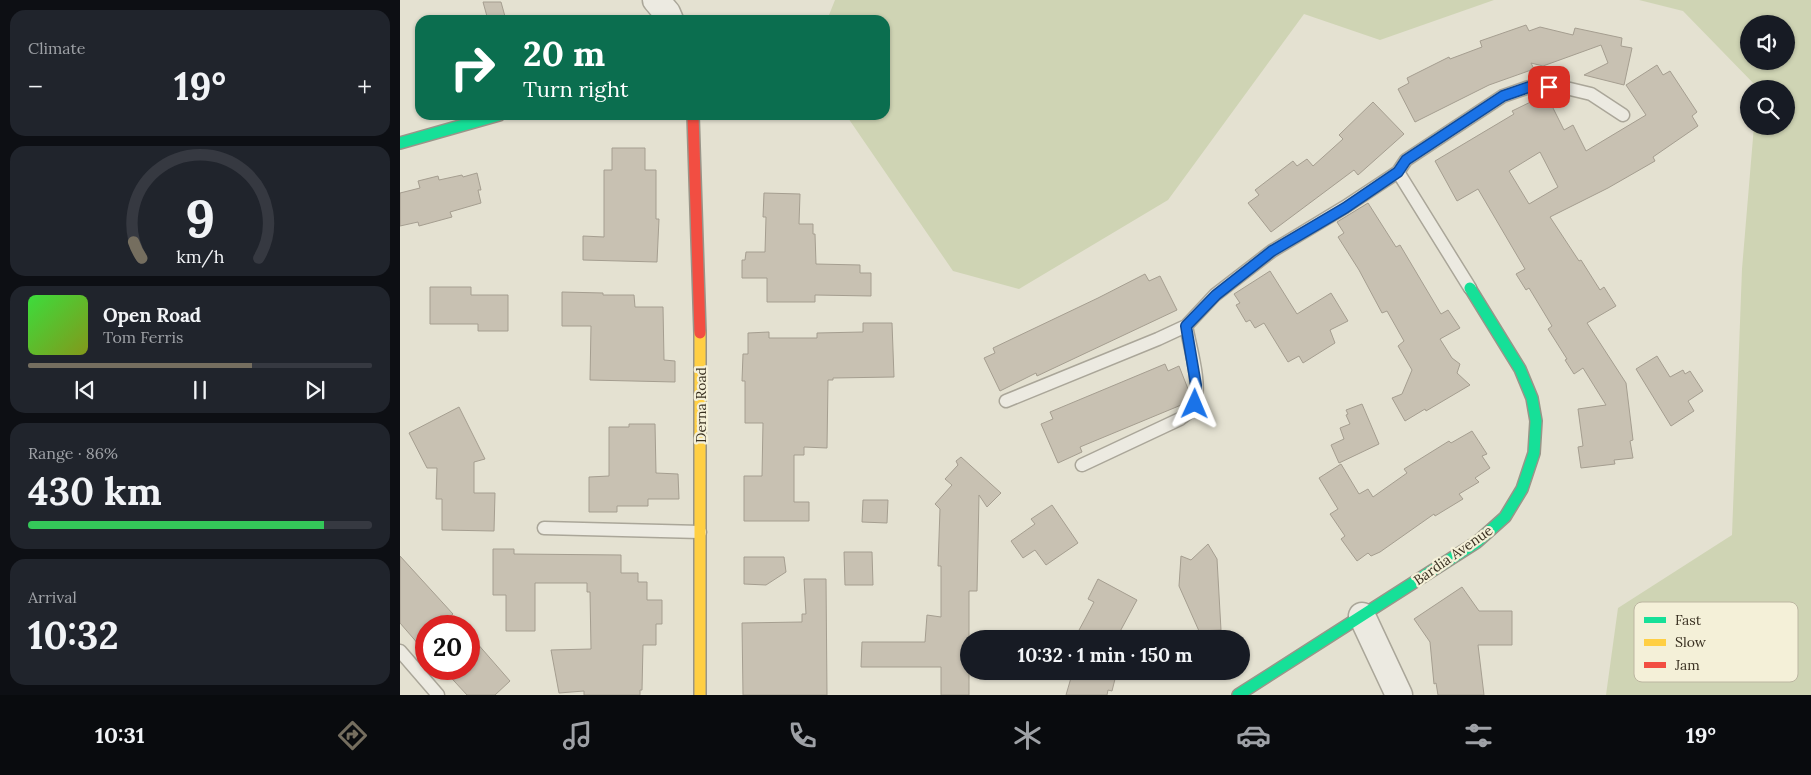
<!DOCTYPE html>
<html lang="en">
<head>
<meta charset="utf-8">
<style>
  body { margin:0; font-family:Lora,serif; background:#20242c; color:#f1f3f6; height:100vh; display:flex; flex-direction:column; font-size:19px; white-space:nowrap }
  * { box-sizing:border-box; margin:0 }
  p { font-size:16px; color:#9ea1a6 }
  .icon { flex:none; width:28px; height:28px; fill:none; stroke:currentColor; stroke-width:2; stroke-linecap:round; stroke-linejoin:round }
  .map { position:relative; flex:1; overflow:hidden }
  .details { display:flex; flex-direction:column; gap:10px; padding:10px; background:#0d0f14; width:400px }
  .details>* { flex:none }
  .hud { position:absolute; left:15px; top:15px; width:475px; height:105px; border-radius:15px; box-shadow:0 1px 4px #0004; background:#0b6e4f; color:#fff; overflow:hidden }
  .controls { position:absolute; left:1340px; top:15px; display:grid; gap:10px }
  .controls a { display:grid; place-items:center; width:55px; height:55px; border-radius:50%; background:#171b24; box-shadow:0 1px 4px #0004; font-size:25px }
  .speed { position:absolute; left:15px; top:615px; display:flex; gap:10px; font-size:25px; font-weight:700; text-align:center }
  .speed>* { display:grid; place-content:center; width:65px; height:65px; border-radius:50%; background:#171b24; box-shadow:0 1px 4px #0004; line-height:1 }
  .speed .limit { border:8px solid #d22; background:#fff; color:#111 }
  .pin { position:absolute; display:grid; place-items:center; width:42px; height:42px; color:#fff; margin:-21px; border-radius:10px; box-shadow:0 2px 8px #0006 }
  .me { position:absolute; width:55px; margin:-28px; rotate:1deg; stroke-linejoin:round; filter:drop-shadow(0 0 4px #0008) }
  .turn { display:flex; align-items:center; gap:18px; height:105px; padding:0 25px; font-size:22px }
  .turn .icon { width:65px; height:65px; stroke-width:2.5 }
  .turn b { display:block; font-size:35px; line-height:42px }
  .big { font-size:38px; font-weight:700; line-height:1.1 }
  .details .widget { flex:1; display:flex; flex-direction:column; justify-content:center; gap:8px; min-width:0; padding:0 18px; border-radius:15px; background:#20242c }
  .details .dial { align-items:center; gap:0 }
  .dial svg { height:130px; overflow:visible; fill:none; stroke:#363941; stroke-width:7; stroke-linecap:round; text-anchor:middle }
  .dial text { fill:#f1f3f6; stroke:none }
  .song { display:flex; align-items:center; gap:15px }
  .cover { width:60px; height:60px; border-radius:8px; background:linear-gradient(135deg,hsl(120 70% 55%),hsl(70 70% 35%)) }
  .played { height:5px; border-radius:2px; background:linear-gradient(90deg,#756e5f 65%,#363941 65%) }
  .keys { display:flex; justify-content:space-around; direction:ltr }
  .heat { display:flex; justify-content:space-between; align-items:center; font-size:28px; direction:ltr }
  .charge { height:8px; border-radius:4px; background:linear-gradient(90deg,#34c759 86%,#363941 0) }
  .trip { position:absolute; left:560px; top:630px; width:290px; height:50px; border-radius:25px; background:#171b24; box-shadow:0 1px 4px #0004; font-weight:700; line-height:50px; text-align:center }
  .tab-bar { display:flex; height:80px; justify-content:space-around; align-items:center; background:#090b0e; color:#9ea1a6 }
  .tab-bar .icon { width:35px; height:35px }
  .tab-bar .on { color:#756e5f }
  .tab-bar b { font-size:22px; color:#f1f3f6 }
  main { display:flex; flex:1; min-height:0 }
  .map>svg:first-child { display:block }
</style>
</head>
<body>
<main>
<section class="details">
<div class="widget"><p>Climate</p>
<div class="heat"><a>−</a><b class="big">19°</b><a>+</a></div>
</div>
<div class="widget dial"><svg viewBox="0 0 100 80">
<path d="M14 69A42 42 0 1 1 86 69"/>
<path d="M14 69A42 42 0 0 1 9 59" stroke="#756e5f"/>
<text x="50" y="56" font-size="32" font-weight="700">9</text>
<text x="50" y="72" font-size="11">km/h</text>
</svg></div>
<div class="widget">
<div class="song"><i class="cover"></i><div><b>Open Road</b><p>Tom Ferris</p></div></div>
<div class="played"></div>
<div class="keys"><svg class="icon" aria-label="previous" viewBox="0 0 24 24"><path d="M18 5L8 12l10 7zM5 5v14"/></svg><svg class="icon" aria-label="pause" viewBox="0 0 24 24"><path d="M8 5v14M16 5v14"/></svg><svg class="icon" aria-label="next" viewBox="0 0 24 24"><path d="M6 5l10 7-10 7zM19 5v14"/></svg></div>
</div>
<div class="widget"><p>Range · 86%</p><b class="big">430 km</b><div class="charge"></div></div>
<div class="widget"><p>Arrival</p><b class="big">10:32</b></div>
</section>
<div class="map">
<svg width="1411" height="695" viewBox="0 0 1411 695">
  <rect width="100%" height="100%" fill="#e4e1d1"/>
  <path fill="#cfd4b4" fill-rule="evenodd" d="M435,0H1094L980,40L904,14L768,200L619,289L553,271L446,115H485V20H427Z
    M1239,0H1411V695H1206L1218,608L1332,535L1342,269L1354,126H1386V89H1357V87L1283,11ZM1349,24H1386V61H1349Z"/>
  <path fill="#c8c1b2" stroke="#a59e90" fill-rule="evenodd" d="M83,2H101L106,20H88Z
    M1126,25L1129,31L1140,27L1173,35L1175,28L1222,38L1221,46L1232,48L1224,85L1184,75L1208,63L1201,45L1143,66L1131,63L1134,69L1089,85L1015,122L998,89L1009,83L1007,78L1049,57L1050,59L1082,47L1080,41Z
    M1257,65L1263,75L1270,71L1297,112L1292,116L1298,126L1253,157L1255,161L1208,188L1150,217L1179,261L1181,260L1200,290L1204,287L1216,306L1187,323L1226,383L1233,440L1230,441L1233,458L1214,460L1215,464L1181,468L1178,447L1183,446L1178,409L1206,405L1183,368L1174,374L1165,360L1167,359L1148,329L1152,326L1129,288L1126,290L1116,274L1125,269L1078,189L1057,201L1035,161L1114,114L1112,111L1143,96H1147L1164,130L1173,125L1186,151L1246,115L1226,85ZM1140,152L1158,187L1129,204L1109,171Z
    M973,102L1004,134L958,175L954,170L871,232L848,203L859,195L855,190L893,161L897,166L907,159L913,166L943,139L939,135Z
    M212,148H245V170H256V219H259L257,262L183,260V236L204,237V170H212Z
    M77,173L81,190H78L81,203L50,212L52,217L19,226L18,222L0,226V193L20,188L18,181L38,176L39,180L62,175L63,177Z
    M364,193L400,194L399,224H413V234H415L416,264L460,265V273H471V296L415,295V302H367V278H342V260H345L346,252H365L366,217H363Z
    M968,203L996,247L1000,245L1041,314L1048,310L1060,328L1040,339L1052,358L1060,364L1057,373L1070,385L1026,411L1025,409L1005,421L992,398L1002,394L1012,370L998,346L1004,341L987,311L982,313L959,270L938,237L944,233L937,222Z
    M870,271L897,314L931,293L948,321L930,330L935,343L903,363L899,356L888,362L864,323L855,328L850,320L846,322L836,305L840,303L834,294Z
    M745,274L749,281L760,276L777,310L637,376L636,373L600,391L584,358L595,353L593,348L698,298Z
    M30,287H71V295H108V331H78V324H30Z
    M162,292L203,293V295H234L235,307H263L264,360L275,361V382L190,380L191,326H162Z
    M463,323H492L494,377L433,378V380H428L427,448L404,447V455H394V502H409V521H344V476H362L363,423H345V381H342L343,354H348V333L369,332V338H417V333L463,332Z
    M1257,356L1270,377L1283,370L1285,374L1290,371L1303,391L1288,401L1294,411L1271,426L1236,369Z
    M765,364L768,371L779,366L788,389L786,403L680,447L682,452L658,463L641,424L653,419L650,412Z
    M962,404L979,444L939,463L931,445L944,439L940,428L950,424L946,415L948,414L946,410Z
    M59,407L85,459L74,462V493H95L94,531L42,530V499H36L37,468H27L9,433Z
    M229,424H255L256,473L278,474L279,499H248V506H217V512H189V477L209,476V427H229Z
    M1072,431L1087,454L1082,456L1090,468L1075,478L1079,482L1059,494L1063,499L1035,516L1034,514L980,552L971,556L968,553L957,561L941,539L945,536L930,514L938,509L919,478L941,464L959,494L968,489L973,497L1007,473L1004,469L1049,441L1051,443Z
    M561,457L601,493L587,507L579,495L577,591H569V695H541V667H461L462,642H525L527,615L541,617V566H538L540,509L535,504L552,485L545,479L558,465L556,461Z
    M463,500H488L487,523L462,522Z
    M652,505L678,543L646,565L635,550L623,558L611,541L635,524L631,519Z
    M808,544L817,559L821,630L799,631L779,586L781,556L791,560Z
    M93,549H114V554L221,555V573H238V582H247V600H262V624H256V645H243L242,690H240V695H184V691L159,693L151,650L191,649L190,592H187V583H135V631H106V595H93Z
    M444,552H472L473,585H445Z
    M0,556L53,614L39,626H26V653L0,623Z
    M344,557H384L386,572L366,585L344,584Z
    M404,579H426L427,695H343L342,623L402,622V614H406Z
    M698,579L737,600L716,639H692L678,632L694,602L688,599Z
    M1062,587L1079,611H1112V645H1078L1084,695H1038L1036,683L1034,684L1030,642L1014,619Z
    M69,634L110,681L95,695H67L43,669H69Z
    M673,671H717L712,691L708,690L707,695H666Z"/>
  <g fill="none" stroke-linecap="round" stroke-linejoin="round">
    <g stroke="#aaa699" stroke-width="15">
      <path id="lane" d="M998,172L1070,288
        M606,401L758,339L786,326L815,295L872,251L945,207L998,172L1006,160L1103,96L1129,87L1166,88L1191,94L1223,115
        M682,465L780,419C785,415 791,412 794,405C802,386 790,347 786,326
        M144,528L300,532
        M0,651L38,695"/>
    </g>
    <g stroke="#aaa699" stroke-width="29">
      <path id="street" d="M256,0L267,13L270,20
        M962,616L999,695"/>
    </g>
    <g stroke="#999589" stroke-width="14">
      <path id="fast" d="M0,143L99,115
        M838,695L1077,542L1105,517L1122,489L1134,453L1136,421L1132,398L1120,369L1070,288"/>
    </g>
    <g stroke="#999589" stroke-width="14">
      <path id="slow" d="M300,695V333"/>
    </g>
    <g stroke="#999589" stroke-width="14">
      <path id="jam" d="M293,115L300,333"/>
    </g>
    <use href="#lane" stroke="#eceae1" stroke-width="12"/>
    <use href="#street" stroke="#eceae1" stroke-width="26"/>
    <use href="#fast" stroke="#16e098" stroke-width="11"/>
    <use href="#slow" stroke="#ffcf43" stroke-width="11"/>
    <use href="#jam" stroke="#f24e42" stroke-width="11"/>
  </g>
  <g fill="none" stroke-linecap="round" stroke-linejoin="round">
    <g stroke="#114b97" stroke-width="12">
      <path id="route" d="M795,404L796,385L786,326L816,295L872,251L945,208L998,172L1006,160L1103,96L1129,87H1149"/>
    </g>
    <use href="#route" stroke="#1a73e8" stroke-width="9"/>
  </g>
  <g text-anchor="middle" stroke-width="4.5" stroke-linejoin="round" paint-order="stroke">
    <g font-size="14" fill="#393021" stroke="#f4f0d8">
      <text transform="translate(301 405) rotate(-90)" y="5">Derna Road</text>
      <text transform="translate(1053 555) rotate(-35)" y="5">Bardia Avenue</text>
    </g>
  </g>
  <rect x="1234" y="602" width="164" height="80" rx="8" fill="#f4f0d8" stroke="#bcb6a1" stroke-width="1"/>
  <rect x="1244" y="617" width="22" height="6" fill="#16e098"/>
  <rect x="1244" y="639" width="22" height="7" fill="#ffcf43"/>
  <rect x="1244" y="662" width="22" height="6" fill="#f24e42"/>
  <g font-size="14" fill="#393021">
    <text x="1275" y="625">Fast</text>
    <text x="1275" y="647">Slow</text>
    <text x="1275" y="670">Jam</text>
  </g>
</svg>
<div class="controls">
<a><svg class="icon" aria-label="sound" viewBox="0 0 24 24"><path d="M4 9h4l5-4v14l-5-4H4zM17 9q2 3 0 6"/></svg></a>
<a><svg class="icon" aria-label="search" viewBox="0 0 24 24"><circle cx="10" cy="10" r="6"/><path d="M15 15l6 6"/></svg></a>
</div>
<div class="speed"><div class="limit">20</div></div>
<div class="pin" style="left:1149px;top:87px;background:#d93025"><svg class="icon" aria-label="arrive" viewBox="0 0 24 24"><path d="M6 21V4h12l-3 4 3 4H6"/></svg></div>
<svg class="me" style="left:795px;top:404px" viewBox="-20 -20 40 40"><path d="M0-17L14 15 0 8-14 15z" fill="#1a73e8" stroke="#fff" stroke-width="4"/></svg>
<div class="trip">10:32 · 1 min · 150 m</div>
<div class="hud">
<div class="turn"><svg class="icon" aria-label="right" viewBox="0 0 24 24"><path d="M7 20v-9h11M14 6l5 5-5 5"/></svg><div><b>20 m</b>Turn right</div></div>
</div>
</div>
</main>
<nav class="tab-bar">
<b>10:31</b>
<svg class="icon on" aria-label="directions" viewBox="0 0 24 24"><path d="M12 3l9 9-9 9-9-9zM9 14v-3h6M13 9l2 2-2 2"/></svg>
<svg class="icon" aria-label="music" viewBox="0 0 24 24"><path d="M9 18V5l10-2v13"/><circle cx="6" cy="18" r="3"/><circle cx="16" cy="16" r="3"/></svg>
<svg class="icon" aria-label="phone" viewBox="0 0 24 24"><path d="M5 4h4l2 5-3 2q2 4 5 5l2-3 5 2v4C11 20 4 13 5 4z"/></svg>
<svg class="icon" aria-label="climate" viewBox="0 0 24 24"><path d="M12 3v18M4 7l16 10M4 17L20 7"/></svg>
<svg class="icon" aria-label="car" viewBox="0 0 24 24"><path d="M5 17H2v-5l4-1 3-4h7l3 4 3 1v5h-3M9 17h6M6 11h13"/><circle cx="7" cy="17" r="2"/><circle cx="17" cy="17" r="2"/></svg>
<svg class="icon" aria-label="filters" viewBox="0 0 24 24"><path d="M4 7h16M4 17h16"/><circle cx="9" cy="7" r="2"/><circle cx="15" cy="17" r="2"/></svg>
<b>19°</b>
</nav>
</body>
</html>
